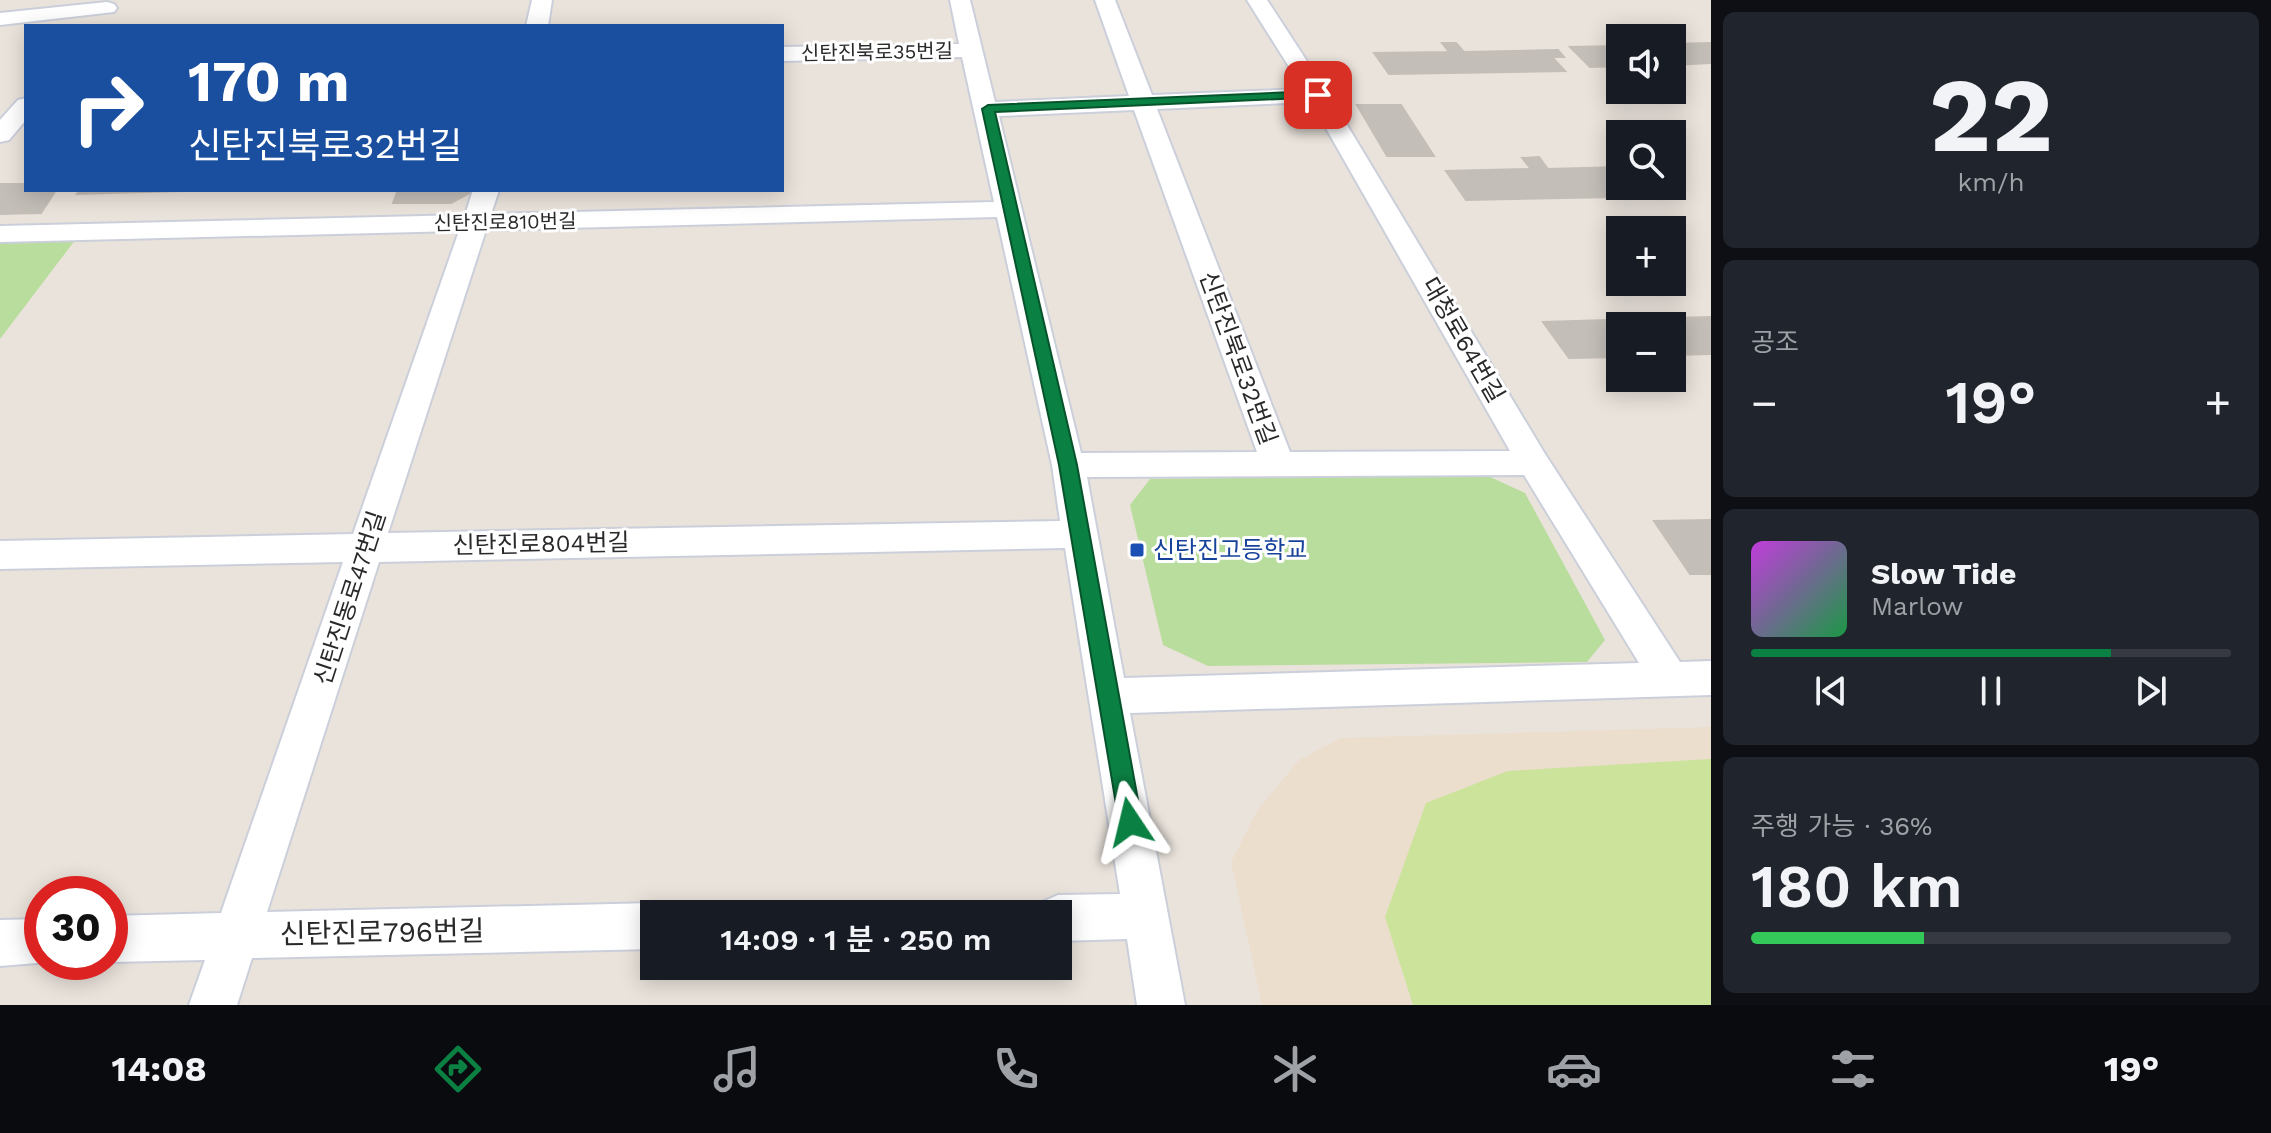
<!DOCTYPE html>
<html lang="ko">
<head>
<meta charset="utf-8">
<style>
  body { margin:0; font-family:"Work Sans","Noto Sans KR",sans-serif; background:#20242c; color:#f1f3f6; height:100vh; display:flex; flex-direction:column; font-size:30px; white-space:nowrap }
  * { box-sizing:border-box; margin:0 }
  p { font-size:26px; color:#9ea1a6 }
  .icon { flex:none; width:44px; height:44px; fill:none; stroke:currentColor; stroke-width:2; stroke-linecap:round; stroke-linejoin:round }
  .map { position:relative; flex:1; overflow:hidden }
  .drawer { display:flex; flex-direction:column; gap:12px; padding:12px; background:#0d0f14; width:560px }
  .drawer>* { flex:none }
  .guide { position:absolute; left:24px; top:24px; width:760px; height:168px; border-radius:0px; box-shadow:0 4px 20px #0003; background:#1a4fa0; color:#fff; overflow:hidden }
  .tools { position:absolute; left:1606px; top:24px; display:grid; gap:16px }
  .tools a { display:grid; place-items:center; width:80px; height:80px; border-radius:0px; background:#171b24; box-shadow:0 4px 20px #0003; font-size:40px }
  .speed { position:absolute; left:24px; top:876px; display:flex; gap:16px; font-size:40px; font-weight:700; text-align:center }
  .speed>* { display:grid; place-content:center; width:104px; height:104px; border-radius:50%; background:#171b24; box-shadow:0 4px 20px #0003; line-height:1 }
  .speed .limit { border:12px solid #d22; background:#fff; color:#111 }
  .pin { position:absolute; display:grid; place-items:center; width:68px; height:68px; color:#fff; margin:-34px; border-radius:16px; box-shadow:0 4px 12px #0006 }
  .me { position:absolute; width:88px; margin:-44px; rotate:350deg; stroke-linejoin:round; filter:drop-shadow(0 0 6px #0008) }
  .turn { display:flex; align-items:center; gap:28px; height:168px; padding:0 32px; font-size:36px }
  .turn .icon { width:104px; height:104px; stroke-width:2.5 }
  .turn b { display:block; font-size:56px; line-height:68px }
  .big { font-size:60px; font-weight:600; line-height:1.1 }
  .drawer .card { flex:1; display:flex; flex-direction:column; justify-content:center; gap:12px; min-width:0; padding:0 28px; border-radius:12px; background:#20242c }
  .drawer .dial { align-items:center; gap:0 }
  .dial b { font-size:104px; line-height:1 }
  .song { display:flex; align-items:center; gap:24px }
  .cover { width:96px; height:96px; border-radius:12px; background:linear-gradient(135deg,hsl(290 70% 55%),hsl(140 70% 35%)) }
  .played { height:8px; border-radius:4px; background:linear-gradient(90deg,#0b8043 75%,#363941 75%) }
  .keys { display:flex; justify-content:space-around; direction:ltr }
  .heat { display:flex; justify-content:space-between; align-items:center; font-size:44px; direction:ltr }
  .charge { height:12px; border-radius:6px; background:linear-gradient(90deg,#34c759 36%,#363941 0) }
  .trip { position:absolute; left:640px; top:900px; width:432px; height:80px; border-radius:0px; background:#171b24; box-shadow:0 4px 20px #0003; font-weight:600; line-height:80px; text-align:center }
  .tab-bar { display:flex; height:128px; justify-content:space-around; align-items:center; background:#090b0e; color:#9ea1a6 }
  .tab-bar .icon { width:56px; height:56px }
  .tab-bar .on { color:#0b8043 }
  .tab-bar b { font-size:36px; color:#f1f3f6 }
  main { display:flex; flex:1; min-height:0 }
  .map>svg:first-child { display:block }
</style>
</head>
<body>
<main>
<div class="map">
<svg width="1711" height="1005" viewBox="0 0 1711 1005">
  <rect width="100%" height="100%" fill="#eae3dc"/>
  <path fill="#ebdecd" d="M1711,727V1005H1262L1231,862L1258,809L1299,760L1341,738Z"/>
  <path fill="#b9dd9d" d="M79,235L0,339V237Z
    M1486,475L1525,493L1605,640L1587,662L1208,666L1163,645L1130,505L1150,479Z"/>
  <path fill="#cbe39a" d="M1711,759V1005H1413L1385,917L1426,803L1508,771Z"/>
  <path fill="#c3beb8" stroke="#c5beb6" stroke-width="2" d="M1442,43H1456L1464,52L1558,50L1564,57H1552L1565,71L1389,74L1374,53L1449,52Z
    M1711,43V63L1672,65V44Z
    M1620,46V66L1590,67L1570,47Z
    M1357,105H1401L1434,156H1387Z
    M1539,157L1548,169L1620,167V186H1660L1669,196L1466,200L1446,171L1531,169L1522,158Z
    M0,184H26V190H56L41,213L0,214Z
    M80,190H218L77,194Z
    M398,190H475L451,203H393Z
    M1711,317V354L1672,355V326H1620V357L1569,358L1543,322Z
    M1711,520V574H1690L1654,521Z"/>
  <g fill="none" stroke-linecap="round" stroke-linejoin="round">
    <g stroke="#cbcfda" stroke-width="4">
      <path id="minor" d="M532,0H552L548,26H526Z
        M950,0H970L995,102L1129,96L1095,0H1115L1152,95L1303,89L1247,0H1267L1329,95L1545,454L1680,662L1711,661V695L1130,713L1185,1005H1137L1127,939L1058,941V914H1037L1042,902L1058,895L1120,894L1065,548L379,562L267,912L654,903L670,910L672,914H654V949L252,958L237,1005H189L205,960L110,962V916L221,913L343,562L0,569V541L353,534L459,231L0,242V226L465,215L473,190H499L491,214L994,202L962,57L782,61V47L959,44ZM1311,102L1510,451L1290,452L1157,109ZM1134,110L1257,452L1081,453L999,116ZM997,217L1052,465L1060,521L388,533L486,230ZM1524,475L1639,663L1124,678L1087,477Z
        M107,2L114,4L117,8L114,12L0,25V13Z
        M26,98V120L9,140L0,142V120L18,100Z
        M42,919V962H49L0,966V920Z"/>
    </g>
    <use href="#minor" fill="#fff" fill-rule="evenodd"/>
  </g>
  <path fill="#0b8043" stroke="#07532c" stroke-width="2" d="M1318,91L1325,95L1323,97L995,112L1077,465L1142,822L1138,830L1130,833L1122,830L1119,822L1059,465L982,109L988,105Z"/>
  <rect fill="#1a4fb4" stroke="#fff" stroke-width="3" x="1129" y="542" width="16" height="16" rx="4"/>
  <g text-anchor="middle" stroke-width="6" stroke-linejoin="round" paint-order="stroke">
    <g font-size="20" fill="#292929" stroke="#fff">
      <text transform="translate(877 52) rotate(-1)" y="7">신탄진북로35번길</text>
      <text transform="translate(505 222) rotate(-1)" y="7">신탄진로810번길</text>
    </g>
    <g font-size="24" fill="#292929" stroke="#fff">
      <text transform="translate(1463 340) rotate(60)" y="8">대청로64번길</text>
      <text transform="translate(1238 358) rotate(70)" y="8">신탄진북로32번길</text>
      <text transform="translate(541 544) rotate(-1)" y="8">신탄진로804번길</text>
      <text transform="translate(350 598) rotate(-72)" y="8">신탄진동로47번길</text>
    </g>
    <g font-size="24" fill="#164399" stroke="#fff" text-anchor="start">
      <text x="1153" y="558">신탄진고등학교</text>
    </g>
    <g font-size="28" fill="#292929" stroke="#fff">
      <text transform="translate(382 932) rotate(-1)" y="10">신탄진로796번길</text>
    </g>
  </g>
</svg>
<div class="tools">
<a><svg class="icon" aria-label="sound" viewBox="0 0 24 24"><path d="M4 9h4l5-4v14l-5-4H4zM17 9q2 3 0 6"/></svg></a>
<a><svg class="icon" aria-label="search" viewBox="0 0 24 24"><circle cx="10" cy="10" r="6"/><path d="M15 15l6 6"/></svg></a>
<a>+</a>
<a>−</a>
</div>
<div class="speed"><div class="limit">30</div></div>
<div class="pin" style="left:1318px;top:95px;background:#d93025"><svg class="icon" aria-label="arrive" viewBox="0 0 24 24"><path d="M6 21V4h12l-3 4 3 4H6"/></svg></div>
<svg class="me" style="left:1130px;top:822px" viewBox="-20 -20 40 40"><path d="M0-17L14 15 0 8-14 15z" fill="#0b8043" stroke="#fff" stroke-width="4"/></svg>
<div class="trip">14:09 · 1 분 · 250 m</div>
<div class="guide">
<div class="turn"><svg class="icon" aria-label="right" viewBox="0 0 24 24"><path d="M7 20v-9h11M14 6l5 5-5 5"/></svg><div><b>170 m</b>신탄진북로32번길</div></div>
</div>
</div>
<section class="drawer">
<div class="card dial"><b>22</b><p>km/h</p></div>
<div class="card"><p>공조</p>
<div class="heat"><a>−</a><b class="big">19°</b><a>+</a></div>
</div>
<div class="card">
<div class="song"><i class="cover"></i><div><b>Slow Tide</b><p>Marlow</p></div></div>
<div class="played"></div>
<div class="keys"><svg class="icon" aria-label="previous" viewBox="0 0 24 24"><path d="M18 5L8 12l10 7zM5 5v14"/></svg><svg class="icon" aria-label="pause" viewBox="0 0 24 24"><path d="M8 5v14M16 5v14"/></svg><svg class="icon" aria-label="next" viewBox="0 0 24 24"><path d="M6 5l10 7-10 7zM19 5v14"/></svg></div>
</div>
<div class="card"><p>주행 가능 · 36%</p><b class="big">180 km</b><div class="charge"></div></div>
</section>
</main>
<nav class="tab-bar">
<b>14:08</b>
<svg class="icon on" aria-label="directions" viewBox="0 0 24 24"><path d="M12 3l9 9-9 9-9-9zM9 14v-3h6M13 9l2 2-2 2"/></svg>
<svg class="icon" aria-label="music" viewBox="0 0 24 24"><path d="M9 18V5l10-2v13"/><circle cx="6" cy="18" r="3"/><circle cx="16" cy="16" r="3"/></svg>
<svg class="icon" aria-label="phone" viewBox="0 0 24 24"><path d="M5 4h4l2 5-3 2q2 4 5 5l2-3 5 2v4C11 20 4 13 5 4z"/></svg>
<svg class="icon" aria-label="climate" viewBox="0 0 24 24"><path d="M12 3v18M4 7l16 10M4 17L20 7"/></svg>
<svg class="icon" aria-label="car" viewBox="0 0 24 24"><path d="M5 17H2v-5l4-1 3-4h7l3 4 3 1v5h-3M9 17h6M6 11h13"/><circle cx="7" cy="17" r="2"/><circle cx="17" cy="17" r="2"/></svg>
<svg class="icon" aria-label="filters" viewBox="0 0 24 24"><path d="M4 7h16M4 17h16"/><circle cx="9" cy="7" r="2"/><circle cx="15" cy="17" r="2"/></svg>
<b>19°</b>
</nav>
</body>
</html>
